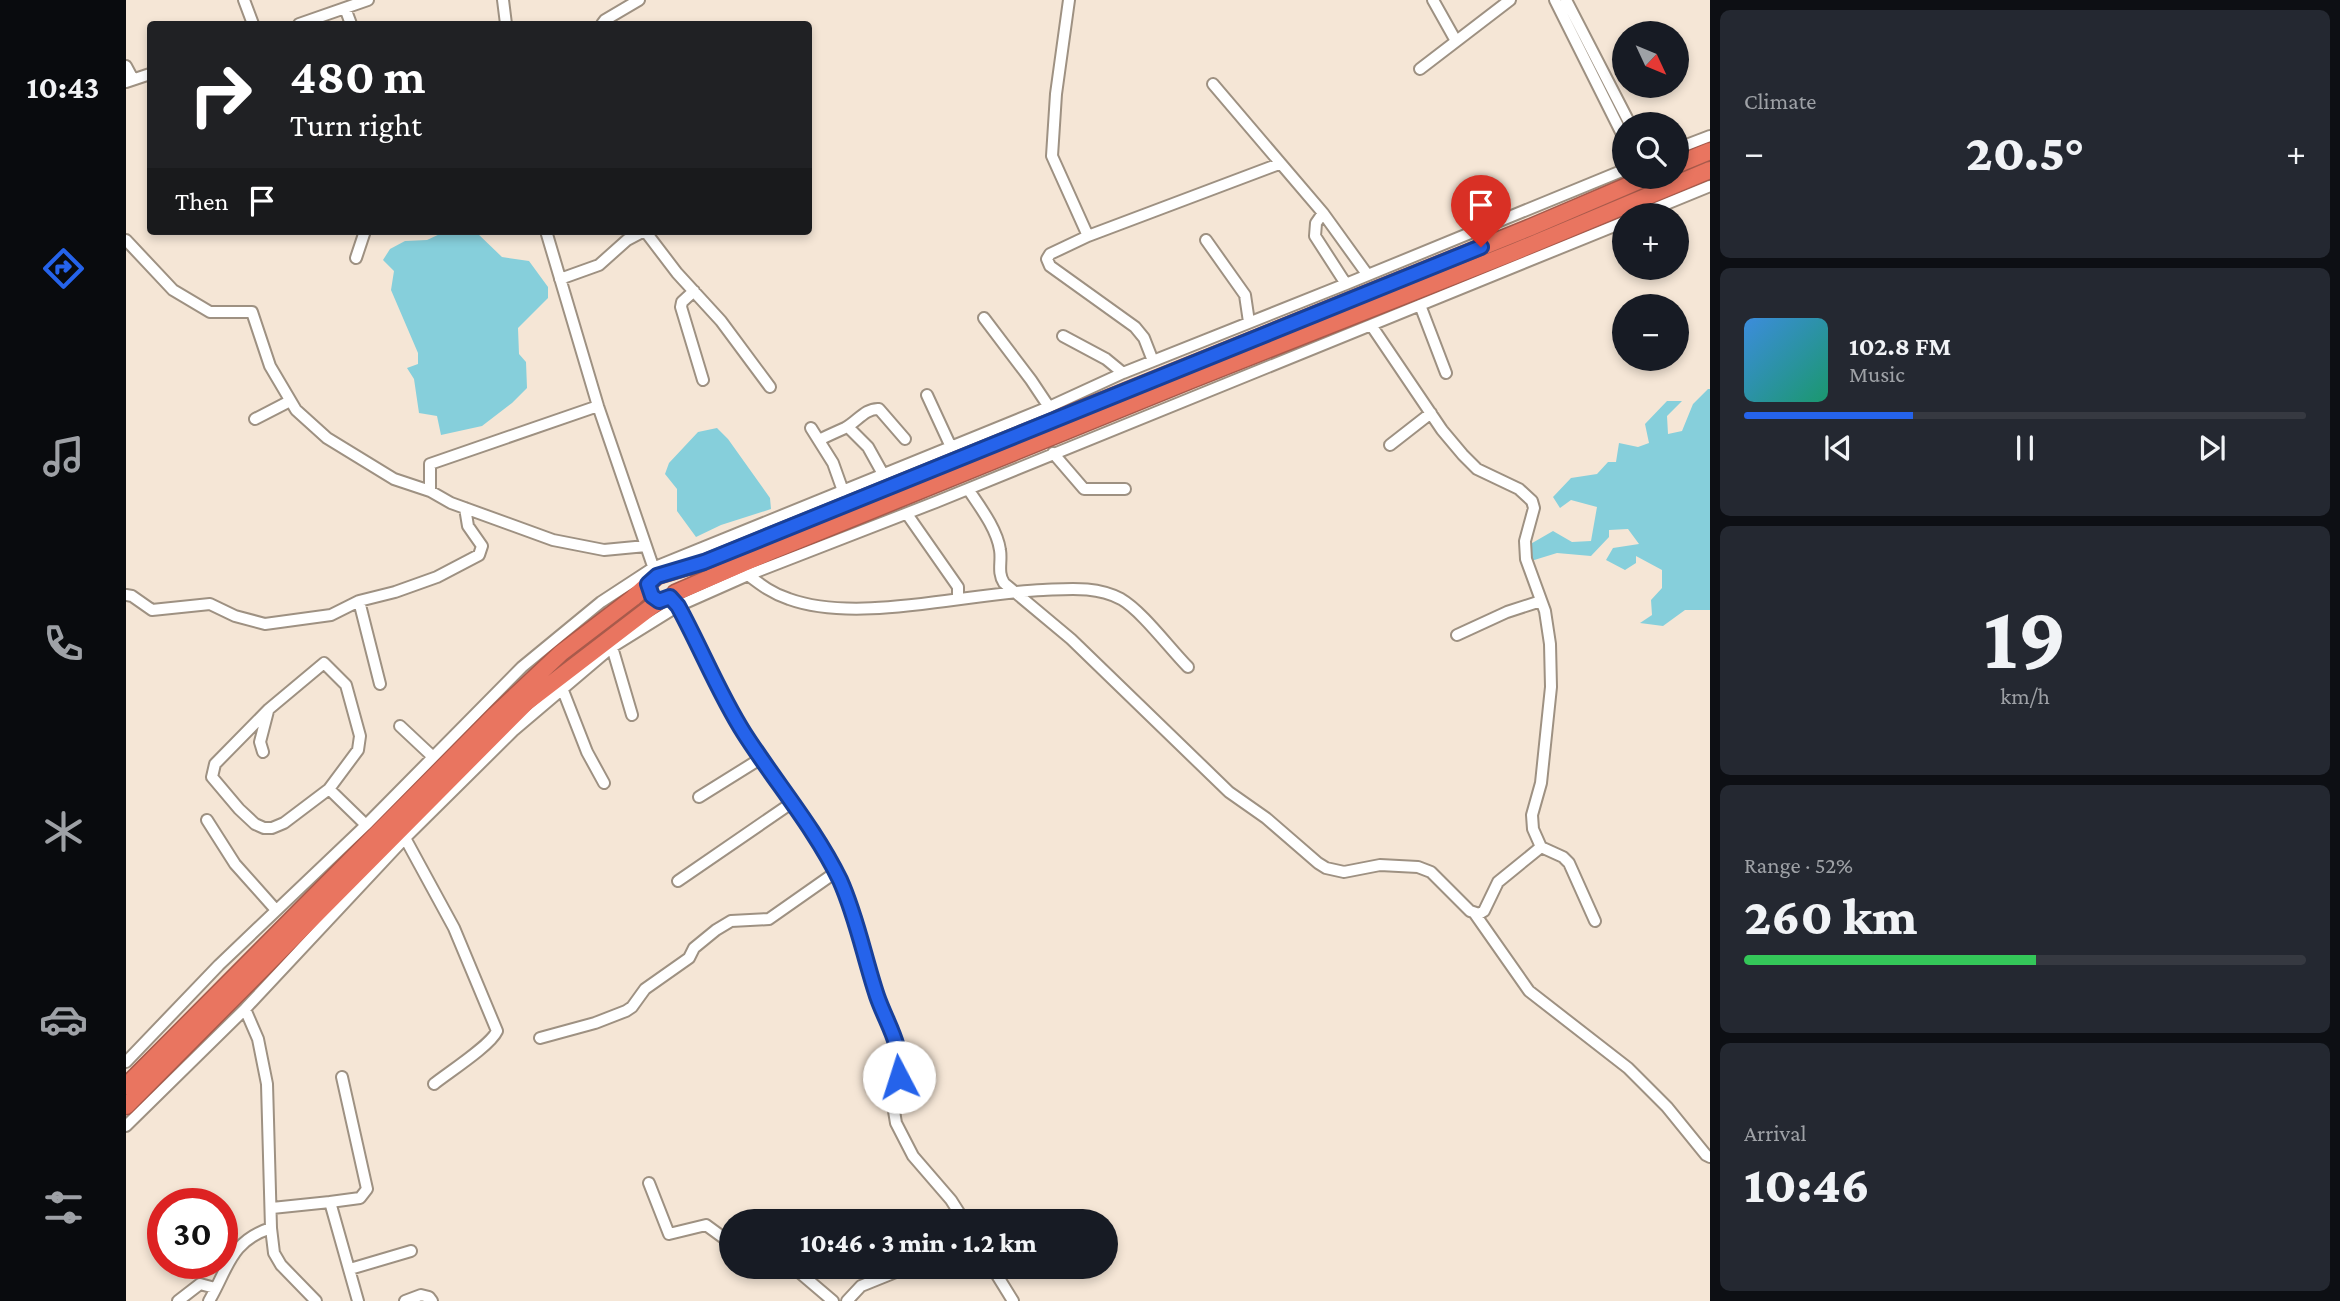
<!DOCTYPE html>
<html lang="en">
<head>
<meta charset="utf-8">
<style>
  body { margin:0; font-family:"Crimson Pro",serif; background:#242831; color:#f1f3f6; height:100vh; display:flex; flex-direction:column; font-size:26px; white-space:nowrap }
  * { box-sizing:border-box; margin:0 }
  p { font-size:23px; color:#9ea1a6 }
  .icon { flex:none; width:38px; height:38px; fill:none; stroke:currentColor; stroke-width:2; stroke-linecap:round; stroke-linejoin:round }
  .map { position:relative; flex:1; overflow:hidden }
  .details { display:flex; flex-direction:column; gap:10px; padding:10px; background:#0d0f14; width:630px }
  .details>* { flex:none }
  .banner { position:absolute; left:21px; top:21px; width:665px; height:214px; border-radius:7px; box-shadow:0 4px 10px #0003; background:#202124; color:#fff; overflow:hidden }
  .needle { width:46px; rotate:134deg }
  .tools { position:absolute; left:1486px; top:21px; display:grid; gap:14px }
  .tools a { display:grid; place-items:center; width:77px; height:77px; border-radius:50%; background:#171b24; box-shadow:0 4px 10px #0003; font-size:35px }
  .speed { position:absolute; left:21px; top:1188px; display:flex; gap:14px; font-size:35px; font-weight:700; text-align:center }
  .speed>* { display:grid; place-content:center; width:91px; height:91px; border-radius:50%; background:#171b24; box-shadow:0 4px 10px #0003; line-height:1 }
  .speed .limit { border:10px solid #d22; background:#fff; color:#111 }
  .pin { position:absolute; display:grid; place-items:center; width:60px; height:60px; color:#fff; margin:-72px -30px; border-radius:50% 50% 50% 0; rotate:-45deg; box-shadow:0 0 7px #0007 }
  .pin .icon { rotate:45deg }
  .me { position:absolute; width:77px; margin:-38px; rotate:355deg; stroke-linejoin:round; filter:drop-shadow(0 0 5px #0008) }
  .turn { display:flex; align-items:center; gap:24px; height:147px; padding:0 28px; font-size:32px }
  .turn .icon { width:91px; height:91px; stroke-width:2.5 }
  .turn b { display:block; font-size:49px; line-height:60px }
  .then { display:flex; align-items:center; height:66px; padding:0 28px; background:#0003; gap:14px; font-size:26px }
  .big { font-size:52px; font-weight:800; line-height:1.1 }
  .details .tile { flex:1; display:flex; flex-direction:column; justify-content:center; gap:10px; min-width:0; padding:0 24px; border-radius:10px; background:#242831 }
  .details .dial { align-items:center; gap:0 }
  .dial b { font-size:91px; line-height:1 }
  .song { display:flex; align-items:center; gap:21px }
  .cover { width:84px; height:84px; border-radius:10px; background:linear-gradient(135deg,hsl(210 70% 55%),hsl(160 70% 35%)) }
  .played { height:7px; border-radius:4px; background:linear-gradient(90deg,#2563eb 30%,#363941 30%) }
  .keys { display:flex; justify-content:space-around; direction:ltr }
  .heat { display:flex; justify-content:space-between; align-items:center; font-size:38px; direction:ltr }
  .charge { height:10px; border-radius:5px; background:linear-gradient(90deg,#34c759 52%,#363941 0) }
  .trip { position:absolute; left:593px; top:1209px; width:399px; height:70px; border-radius:35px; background:#171b24; box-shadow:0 4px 10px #0003; font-weight:800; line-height:70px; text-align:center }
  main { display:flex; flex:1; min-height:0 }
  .menu { display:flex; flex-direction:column; width:126px; justify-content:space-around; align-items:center; background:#090b0e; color:#9ea1a6 }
  .menu .icon { width:49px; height:49px }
  .menu .current { color:#2563eb }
  .menu b { font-size:32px; color:#f1f3f6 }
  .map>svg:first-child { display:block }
</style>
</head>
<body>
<main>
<nav class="menu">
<b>10:43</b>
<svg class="icon current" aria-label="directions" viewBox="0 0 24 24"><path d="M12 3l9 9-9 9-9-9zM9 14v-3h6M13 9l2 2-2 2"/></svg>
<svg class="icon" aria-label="music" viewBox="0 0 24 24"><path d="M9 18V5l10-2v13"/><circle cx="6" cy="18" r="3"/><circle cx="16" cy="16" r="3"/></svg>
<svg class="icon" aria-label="phone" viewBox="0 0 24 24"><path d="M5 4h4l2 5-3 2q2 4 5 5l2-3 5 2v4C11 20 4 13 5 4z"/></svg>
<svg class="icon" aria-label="climate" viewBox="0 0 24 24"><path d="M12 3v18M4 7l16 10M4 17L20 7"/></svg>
<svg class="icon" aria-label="car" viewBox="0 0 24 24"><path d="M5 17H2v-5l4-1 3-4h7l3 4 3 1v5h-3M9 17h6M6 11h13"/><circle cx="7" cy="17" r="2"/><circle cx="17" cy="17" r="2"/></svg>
<svg class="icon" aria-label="filters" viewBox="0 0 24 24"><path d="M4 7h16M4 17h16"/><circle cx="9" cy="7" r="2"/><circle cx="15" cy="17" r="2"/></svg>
</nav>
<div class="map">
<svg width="1584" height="1301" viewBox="0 0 1584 1301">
  <rect width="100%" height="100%" fill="#f5e6d6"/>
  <path fill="#86cfdb" d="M350,232L376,257L403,261L422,287V298L392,328L393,354L400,362L401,388L386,403L356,426L315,435L311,416L293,413L288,379L281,368L292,364V353L265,290L268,271L257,260L264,249L279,241L301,240L316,233Z
    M1582,389H1584V610H1559L1537,626L1514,623L1526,615L1525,600L1536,588V570L1510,556V563L1499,570L1480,560L1487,548L1513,544L1502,529L1483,530V537L1465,556L1431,553L1405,561L1394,550L1427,531L1446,542L1465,541L1471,507L1445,500L1434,508L1427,497L1445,478L1471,474L1482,462H1490L1493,443L1512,447L1523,443L1519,424L1541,401H1556L1541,416L1542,434L1556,431L1567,404Z
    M591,428L602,439L644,498L645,509L595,525L570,537L551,511V489L539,474L543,463L572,432Z"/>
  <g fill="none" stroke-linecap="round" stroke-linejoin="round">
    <g stroke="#9e9182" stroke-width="14">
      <path id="minor" d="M118,0L127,24
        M377,0L380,24
        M943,0L930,94L926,156L962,236L1153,164
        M1307,0L1330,41
        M1429,0L1498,138
        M1440,0L1504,124
        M219,8L225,24
        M173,24L242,0
        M476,24L479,20L513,0
        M0,66L7,79
        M1294,69L1384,0
        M0,82L24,74
        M1087,84L1197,213L1241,274
        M1550,149L1584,136
        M1197,213L1190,223L1189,236L1220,284
        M1513,215L1584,186
        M420,231L472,406L530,575
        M519,231L551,273L595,321L644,387
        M962,236L924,254L921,259L924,266L1009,327L1018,338L1027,361
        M0,240L47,290L84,312H126L144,366L170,410L201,438L268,479L304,491L325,503L427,540L478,550L520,546
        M1080,240L1119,295L1123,322
        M230,258L239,231
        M434,279L473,265L501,240L518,231
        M568,291L556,302L555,307L577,380
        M1294,305L1320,373
        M858,318L905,380L923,407
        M1245,325L1316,430L1337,455L1351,469L1393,489L1406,501L1408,508L1399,541L1400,559L1419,611L1424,644L1425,687L1415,783L1406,815L1407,829L1415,847L1437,857L1443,863L1469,921
        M937,336L980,359L997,373
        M801,395L825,447
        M129,419L164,401
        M722,427L742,447L757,474
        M685,428L707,463L717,491
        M693,440C701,436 710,432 719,428C731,422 739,408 753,409L779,439
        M1264,445L1305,413
        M927,453L958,489H999
        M842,489C854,507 871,529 874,550C876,562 871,572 878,583L945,639L1103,792L1140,818L1192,863L1200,868L1218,872L1254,865L1292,867L1305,872L1344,911L1353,914L1358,911L1372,882L1415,847
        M304,491V464L472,406
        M781,514L832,587V599
        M622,575C635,585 647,594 663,599C732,624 842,593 917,590C944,589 970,586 995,599C1016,611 1044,649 1062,667
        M0,595L6,596L26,610L84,604L109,616L139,624L205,615L233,601L269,592L311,577L353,555L356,546L342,526L339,508
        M233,601L254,684
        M548,602L570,639L612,724L634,759L673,810L714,881L730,919L751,996L773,1050L774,1069L767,1105L770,1123L787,1156L825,1200L839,1222
        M1331,635L1381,612L1415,601
        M486,647L506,715
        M198,663L220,685L234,736L232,750L203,789L158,823L146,828H138L129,824L113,809L86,777L89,764L143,709Z
        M436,688L461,752L478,783
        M274,726L306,756
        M137,752L134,742L142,711
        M203,789L240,825
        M573,797L634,759
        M81,820L109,864L150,910
        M279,838L328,928L371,1031C364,1046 323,1072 308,1084
        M552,881L667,802
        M1349,914L1403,991L1502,1068L1541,1107L1580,1155L1584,1157
        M414,1038L469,1023L500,1011L506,1007L519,989L563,958L568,948L590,930L605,921L643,919L710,872
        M0,1062L93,965L240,825L396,667L475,602L527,568L923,407L997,373L1220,284L1498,170
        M0,1126L119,1009L279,838L387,731L486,647L552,606L622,575L810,502L1498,222
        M523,1183L543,1234L580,1225L606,1244
        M204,1202L234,1198L241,1189L216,1077
        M146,1208L204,1202L232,1301
        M145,1228L148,1253L155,1265L190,1301
        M664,1267L674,1273L707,1301
        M866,1267L887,1301
        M224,1269L285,1251
        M52,1301L74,1284L89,1288
        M83,1301C102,1269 104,1241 145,1228L141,1084L132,1039L119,1009
        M279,1301L295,1295L303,1297L306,1301
        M721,1301L735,1286L782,1267"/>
    </g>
    <g stroke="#a85a4b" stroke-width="19">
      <path id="highway" d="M1550,165L1584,151
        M549,593L648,550L1065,380L1388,252L1584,170
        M0,1086L369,715L435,653L507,598L531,576L578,562L1405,227L1522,177
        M0,1106L400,703L533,601"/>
    </g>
    <use href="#minor" stroke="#fff" stroke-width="10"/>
    <use href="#highway" stroke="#e97560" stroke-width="16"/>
  </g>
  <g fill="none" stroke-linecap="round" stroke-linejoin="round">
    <g stroke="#184099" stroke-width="18">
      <path id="route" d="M773,1077C777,1045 761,1025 751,996C738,957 731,918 714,880C688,827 650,783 618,733C593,694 575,648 552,606L544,597L533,601L526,596L522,584L531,576L578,562L1355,247"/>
    </g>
    <use href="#route" stroke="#2563eb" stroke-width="12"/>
  </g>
</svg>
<div class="tools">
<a><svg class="needle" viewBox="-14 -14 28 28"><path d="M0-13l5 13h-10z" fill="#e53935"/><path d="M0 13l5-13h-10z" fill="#9ea1a6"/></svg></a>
<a><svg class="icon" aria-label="search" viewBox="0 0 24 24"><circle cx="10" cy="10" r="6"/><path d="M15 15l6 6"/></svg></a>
<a>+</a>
<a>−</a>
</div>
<div class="speed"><div class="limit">30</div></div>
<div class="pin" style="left:1355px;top:247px;background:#d93025"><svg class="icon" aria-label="arrive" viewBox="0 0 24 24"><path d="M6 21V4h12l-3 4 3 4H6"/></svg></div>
<svg class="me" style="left:773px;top:1077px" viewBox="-20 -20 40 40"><circle r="19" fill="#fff"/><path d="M0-13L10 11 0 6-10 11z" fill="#2563eb"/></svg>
<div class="trip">10:46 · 3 min · 1.2 km</div>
<div class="banner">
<div class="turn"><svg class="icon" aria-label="right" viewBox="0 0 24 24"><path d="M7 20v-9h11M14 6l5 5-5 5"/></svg><div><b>480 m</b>Turn right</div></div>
<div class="then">Then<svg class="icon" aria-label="arrive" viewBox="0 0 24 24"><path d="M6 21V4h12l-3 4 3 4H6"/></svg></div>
</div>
</div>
<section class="details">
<div class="tile"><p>Climate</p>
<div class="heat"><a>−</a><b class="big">20.5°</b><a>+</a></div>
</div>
<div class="tile">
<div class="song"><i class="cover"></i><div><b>102.8 FM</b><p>Music</p></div></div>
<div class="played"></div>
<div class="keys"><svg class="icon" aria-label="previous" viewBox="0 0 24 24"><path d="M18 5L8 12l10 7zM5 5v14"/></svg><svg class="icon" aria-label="pause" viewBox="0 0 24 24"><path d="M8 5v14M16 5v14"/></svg><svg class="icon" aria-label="next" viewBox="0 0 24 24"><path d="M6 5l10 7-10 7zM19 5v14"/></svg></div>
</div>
<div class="tile dial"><b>19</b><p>km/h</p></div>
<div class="tile"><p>Range · 52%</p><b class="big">260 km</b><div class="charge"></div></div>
<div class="tile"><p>Arrival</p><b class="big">10:46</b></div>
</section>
</main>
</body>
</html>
